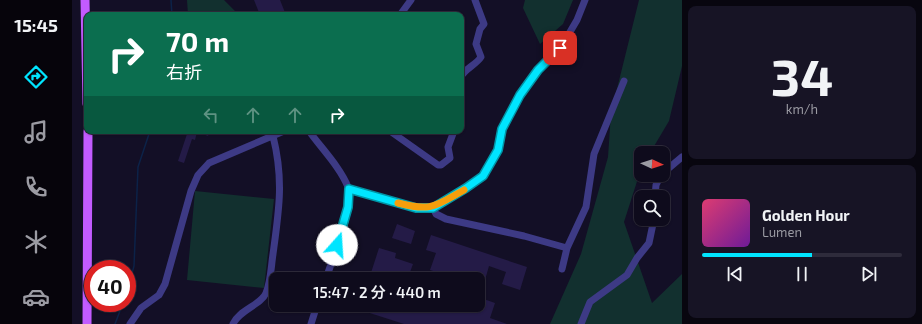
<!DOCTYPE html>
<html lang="ja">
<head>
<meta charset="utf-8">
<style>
  body { margin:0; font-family:"Exo 2","Noto Sans JP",sans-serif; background:#171425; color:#f1f3f6; height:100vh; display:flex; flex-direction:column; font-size:15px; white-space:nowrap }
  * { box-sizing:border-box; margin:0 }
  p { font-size:13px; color:#9b9ba3 }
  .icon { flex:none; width:22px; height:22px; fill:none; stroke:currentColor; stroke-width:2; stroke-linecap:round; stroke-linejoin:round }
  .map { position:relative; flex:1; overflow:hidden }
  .drawer { display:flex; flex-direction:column; gap:6px; padding:6px; background:#08060f; width:240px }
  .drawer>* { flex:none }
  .top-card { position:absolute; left:12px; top:12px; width:380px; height:122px; border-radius:8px; box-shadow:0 1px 3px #0004,0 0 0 1px #2e2b3b; background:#0b6e4f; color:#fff; overflow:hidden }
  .needle { width:26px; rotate:93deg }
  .controls { position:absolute; left:562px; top:146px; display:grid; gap:8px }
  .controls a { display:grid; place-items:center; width:36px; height:36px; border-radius:8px; background:#0e0b1c; box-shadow:0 1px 3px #0004,0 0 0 1px #2e2b3b; font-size:20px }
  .speed { position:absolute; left:12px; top:260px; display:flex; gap:8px; font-size:20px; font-weight:700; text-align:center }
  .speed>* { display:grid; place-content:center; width:52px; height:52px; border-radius:50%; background:#0e0b1c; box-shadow:0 1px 3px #0004,0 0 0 1px #2e2b3b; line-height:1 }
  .speed .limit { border:6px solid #d22; background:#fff; color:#111 }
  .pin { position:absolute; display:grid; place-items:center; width:34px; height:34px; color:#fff; margin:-17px; border-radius:8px; box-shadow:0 2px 6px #0006 }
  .me { position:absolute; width:44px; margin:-22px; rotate:19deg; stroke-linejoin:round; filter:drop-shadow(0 0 3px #0008) }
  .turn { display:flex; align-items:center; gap:14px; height:84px; padding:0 16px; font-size:18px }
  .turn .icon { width:52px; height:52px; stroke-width:2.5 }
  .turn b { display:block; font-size:28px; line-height:34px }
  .lanes { display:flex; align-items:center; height:38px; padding:0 16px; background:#0003; justify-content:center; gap:20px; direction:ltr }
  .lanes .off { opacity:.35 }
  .drawer .tile { flex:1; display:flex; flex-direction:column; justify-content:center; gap:6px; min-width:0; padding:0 14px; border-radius:8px; background:#171425 }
  .drawer .dial { align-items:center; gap:0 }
  .dial b { font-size:52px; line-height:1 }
  .song { display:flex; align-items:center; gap:12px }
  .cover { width:48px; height:48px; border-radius:6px; background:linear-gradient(135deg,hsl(340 70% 55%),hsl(280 70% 35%)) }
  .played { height:4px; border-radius:2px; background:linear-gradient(90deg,#00e5ff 55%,#2e2b3b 55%) }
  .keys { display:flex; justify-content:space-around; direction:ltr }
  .trip { position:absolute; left:197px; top:272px; width:216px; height:40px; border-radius:8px; background:#0e0b1c; box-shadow:0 1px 3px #0004,0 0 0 1px #2e2b3b; font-weight:600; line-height:40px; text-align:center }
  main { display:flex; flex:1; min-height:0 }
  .menu { display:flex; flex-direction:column; width:72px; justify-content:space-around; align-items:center; background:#06040b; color:#9b9ba3 }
  .menu .icon { width:28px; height:28px }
  .menu .selected { color:#00e5ff }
  .menu b { font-size:18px; color:#f1f3f6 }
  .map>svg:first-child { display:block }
</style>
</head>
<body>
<main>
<nav class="menu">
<b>15:45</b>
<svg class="icon selected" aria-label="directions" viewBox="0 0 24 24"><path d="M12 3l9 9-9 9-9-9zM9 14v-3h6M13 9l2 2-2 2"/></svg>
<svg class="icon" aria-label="music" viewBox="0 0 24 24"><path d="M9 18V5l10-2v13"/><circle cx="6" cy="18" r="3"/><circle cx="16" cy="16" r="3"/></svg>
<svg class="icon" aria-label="phone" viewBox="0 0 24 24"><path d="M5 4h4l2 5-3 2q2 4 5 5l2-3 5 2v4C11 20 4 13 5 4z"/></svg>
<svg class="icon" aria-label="climate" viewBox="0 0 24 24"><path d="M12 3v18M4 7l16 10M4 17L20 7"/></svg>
<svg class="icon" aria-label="car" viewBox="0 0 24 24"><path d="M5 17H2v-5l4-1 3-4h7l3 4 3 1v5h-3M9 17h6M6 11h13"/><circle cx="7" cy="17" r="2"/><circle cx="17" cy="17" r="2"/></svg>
</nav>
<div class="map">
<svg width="610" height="324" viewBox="0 0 610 324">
  <rect width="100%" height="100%" fill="#130f26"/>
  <path fill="#12302f" d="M115,0H152L167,15H116Z
    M453,0H501L491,24L468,44L451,8Z
    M567,0H610V66L597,121L578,153H569V169L552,222L580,303L610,274V324H478L509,254L536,157L539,113Z
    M123,191L202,199L192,288L115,280Z"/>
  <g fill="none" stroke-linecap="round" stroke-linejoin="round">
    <path stroke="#0c2248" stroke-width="1.5" d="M99,0L100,15
      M55,291L62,266L66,167L78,131
      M43,324L51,303"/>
  </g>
  <path fill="#241b47" d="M182,0H208L214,15H188Z
    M116,131H138L136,136L125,132L123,140L120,139L112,163L106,161Z
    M325,224L343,231L339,244L320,238Z
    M359,235L455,267L448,290L430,284L434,272L417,266L411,287L406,286V279H386L358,270L364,253L354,250Z
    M307,248L324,253L323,258L341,264L337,275L347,279H297Z
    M406,297L423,303L418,318L435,324H332L276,306L406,305Z"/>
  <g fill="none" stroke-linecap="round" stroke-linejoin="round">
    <path stroke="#3d3a85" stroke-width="7" d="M328,15L339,0
      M389,77C392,69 404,65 409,57L404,44L408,29L412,24L403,0
      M237,131C250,149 268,167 276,187C283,206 260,259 254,279
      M318,131L366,165H369L378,158L376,147L382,131
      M591,173L610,157
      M277,189L344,208H361L411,176L426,151L431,129L448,95L466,70L488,49L505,20L513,0
      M583,197L584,185L589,175
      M361,208L364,214L374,219L452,236L495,248
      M490,269L495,248L514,207L522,154L552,81
      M58,324L69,308L87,295L93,284L119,191L126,175L137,163L212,131
      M161,324C167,310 189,305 194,293C199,281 199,267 201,254C207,210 212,180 201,136
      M239,324L245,305
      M509,324L518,302L555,275L565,258L577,243L582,219"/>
    <path stroke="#c25bff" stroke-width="9" d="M13,0L15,104
      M15,324L16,131"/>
  </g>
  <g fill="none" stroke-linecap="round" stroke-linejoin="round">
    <g stroke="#0095a6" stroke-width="10">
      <path id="route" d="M265,245L276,207L277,189L344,208H361L394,188L411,176L426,150L430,129L448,95L466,70L488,48"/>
    </g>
    <use href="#route" stroke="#00e5ff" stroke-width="7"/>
    <path stroke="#f59e0b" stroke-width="7" d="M326,203C360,212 363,206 392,190"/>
  </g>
</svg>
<div class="controls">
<a><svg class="needle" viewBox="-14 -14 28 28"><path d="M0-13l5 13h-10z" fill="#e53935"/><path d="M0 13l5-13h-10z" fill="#9b9ba3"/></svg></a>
<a><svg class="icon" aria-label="search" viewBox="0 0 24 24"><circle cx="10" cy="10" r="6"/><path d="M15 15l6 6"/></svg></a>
</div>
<div class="speed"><div class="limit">40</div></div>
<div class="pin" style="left:488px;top:48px;background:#d93025"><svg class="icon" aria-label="arrive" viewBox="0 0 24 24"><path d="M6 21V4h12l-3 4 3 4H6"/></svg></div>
<svg class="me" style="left:265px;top:245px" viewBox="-20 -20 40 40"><circle r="19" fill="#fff"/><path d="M0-13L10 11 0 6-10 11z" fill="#00e5ff"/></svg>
<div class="trip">15:47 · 2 分 · 440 m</div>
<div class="top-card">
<div class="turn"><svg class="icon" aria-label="right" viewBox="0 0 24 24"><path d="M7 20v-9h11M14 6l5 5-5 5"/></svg><div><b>70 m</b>右折</div></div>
<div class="lanes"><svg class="icon off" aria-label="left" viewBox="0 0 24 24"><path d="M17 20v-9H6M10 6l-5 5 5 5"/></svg><svg class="icon off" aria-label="ahead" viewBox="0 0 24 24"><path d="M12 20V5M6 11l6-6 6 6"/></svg><svg class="icon off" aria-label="ahead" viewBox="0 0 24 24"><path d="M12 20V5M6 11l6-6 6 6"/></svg><svg class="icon" aria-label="right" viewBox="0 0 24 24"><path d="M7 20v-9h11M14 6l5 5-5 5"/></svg></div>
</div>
</div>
<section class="drawer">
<div class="tile dial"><b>34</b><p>km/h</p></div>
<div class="tile">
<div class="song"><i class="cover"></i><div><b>Golden Hour</b><p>Lumen</p></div></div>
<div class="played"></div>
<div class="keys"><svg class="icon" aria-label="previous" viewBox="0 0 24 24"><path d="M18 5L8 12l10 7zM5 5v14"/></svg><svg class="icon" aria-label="pause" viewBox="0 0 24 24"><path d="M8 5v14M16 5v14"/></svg><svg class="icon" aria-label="next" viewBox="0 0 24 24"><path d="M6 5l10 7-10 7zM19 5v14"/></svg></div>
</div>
</section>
</main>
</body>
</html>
